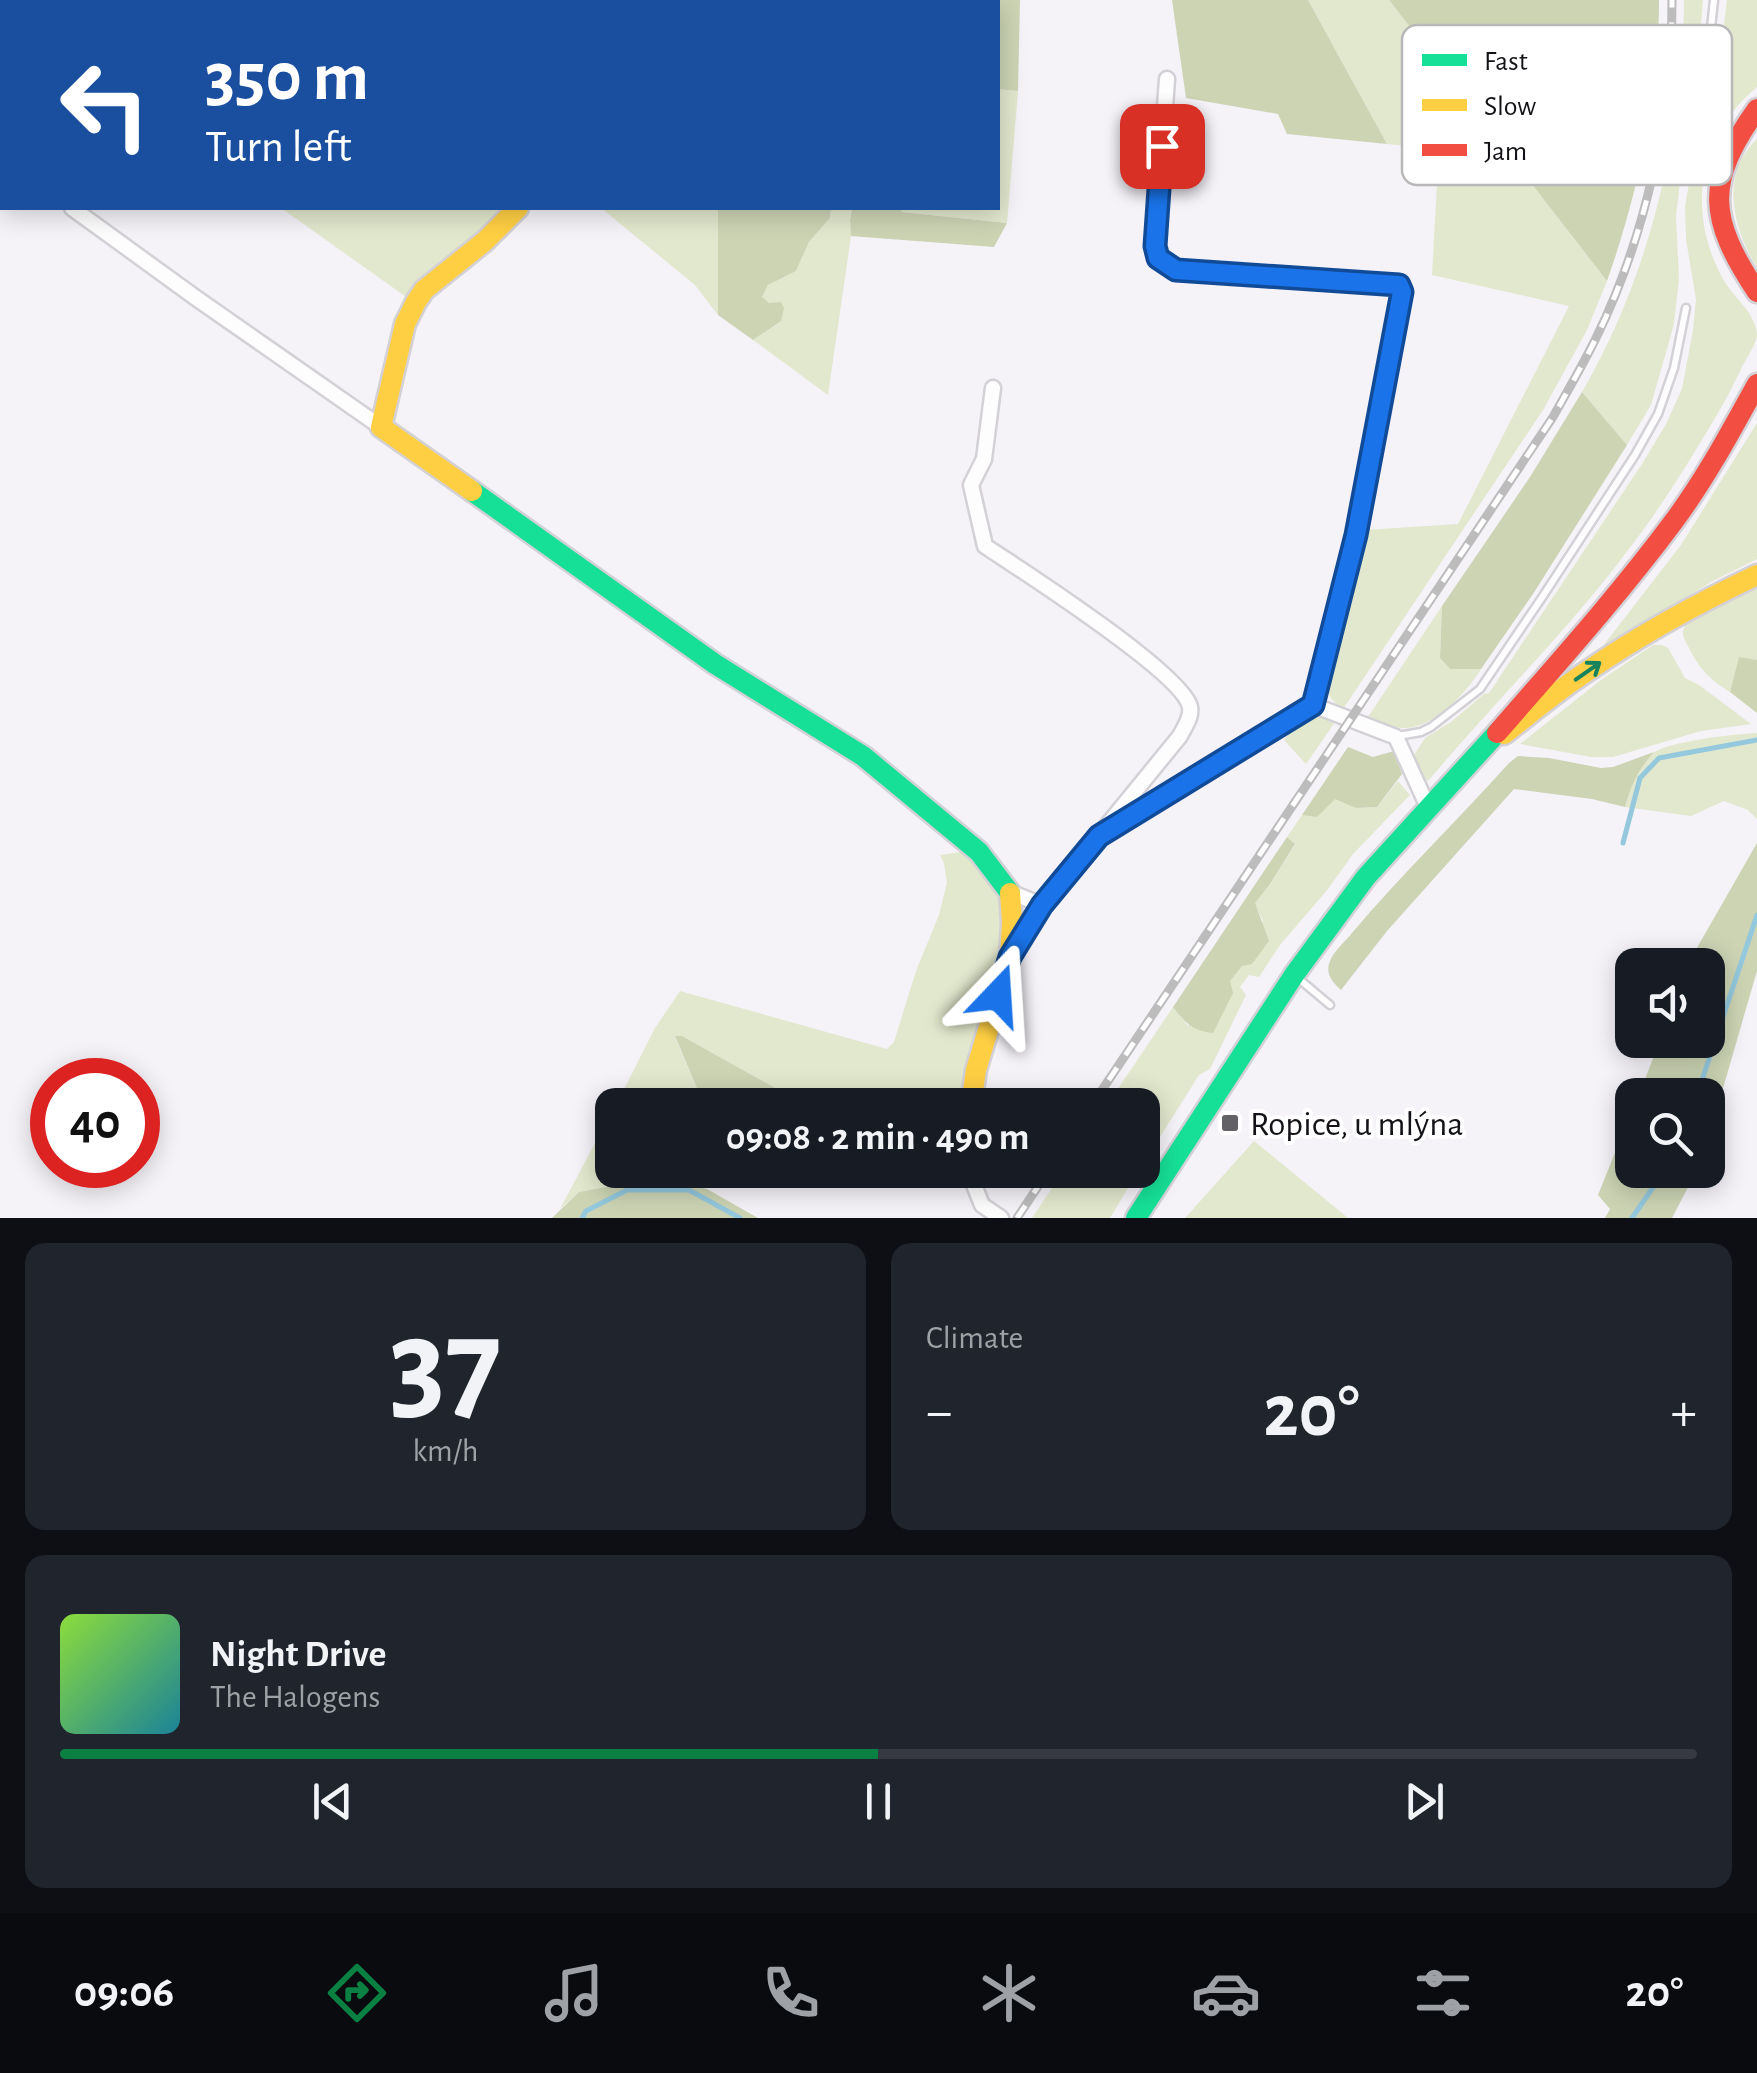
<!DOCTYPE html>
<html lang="en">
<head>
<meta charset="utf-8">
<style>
  body { margin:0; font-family:"Alegreya Sans",sans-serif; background:#20242c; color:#f1f3f6; height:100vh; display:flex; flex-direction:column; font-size:38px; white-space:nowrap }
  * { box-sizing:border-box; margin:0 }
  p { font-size:32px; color:#9ea1a6 }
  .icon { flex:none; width:55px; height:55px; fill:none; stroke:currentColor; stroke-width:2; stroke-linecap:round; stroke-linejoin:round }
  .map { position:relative; height:1218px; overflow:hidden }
  .panel { display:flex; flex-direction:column; gap:25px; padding:25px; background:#0d0f14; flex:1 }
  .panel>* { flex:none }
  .top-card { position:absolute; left:0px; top:0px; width:1000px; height:210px; box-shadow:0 5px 25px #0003; background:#1a4fa0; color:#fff; overflow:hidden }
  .buttons { position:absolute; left:1615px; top:948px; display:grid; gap:20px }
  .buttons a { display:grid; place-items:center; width:110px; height:110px; border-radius:20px; background:#171b24; box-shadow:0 5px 25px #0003; font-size:50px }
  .speed { position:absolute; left:30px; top:1058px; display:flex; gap:20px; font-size:50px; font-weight:700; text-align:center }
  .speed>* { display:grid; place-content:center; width:130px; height:130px; border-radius:50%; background:#171b24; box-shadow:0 5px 25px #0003; line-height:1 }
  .speed .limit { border:15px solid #d22; background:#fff; color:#111 }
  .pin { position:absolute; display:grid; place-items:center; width:85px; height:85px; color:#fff; margin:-42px; border-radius:20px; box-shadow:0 5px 15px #0006 }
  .me { position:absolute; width:110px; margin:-55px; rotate:20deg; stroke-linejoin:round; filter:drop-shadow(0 0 8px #0008) }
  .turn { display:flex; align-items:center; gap:35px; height:210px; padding:0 40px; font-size:45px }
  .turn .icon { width:130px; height:130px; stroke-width:2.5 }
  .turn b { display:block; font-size:70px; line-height:85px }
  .big { font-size:75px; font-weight:700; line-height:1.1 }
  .panel .card { flex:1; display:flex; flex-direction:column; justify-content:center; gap:15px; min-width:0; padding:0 35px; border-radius:20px; background:#20242c }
  .panel .dial { align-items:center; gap:0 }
  .dial b { font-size:130px; line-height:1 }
  .song { display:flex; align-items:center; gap:30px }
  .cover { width:120px; height:120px; border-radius:15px; background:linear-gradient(135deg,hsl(90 70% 55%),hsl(190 70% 35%)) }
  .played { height:10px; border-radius:5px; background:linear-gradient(90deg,#0b8043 50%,#363941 50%) }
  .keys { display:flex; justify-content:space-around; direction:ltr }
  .heat { display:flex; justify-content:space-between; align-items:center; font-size:55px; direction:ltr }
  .panel .tiles { flex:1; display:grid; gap:25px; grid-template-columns:1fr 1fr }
  .card:last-child { grid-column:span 2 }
  .trip { position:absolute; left:595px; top:1088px; width:565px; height:100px; border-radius:20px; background:#171b24; box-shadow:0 5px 25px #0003; font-weight:700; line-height:100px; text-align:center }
  .menu { display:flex; height:160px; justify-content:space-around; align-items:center; background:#090b0e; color:#9ea1a6 }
  .menu .icon { width:70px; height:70px }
  .menu .current { color:#0b8043 }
  .menu b { font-size:45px; color:#f1f3f6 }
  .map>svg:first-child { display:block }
</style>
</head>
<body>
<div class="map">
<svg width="1757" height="1218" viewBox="0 0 1757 1218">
  <rect width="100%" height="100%" fill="#f5f2f8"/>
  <path fill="#e2e8cd" d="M1308,0H1389L1607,281L1587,330L1543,410L1343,709C1301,682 1354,641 1343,607L1365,530L1458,524L1569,306L1432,275L1439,149L1387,144Z
    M1684,0H1703L1692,123L1683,155L1676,216L1679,279L1674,324L1651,405L1627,445L1582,392C1650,275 1683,135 1684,0Z
    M1727,0H1757V87C1698,136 1686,212 1723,279C1733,297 1757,314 1757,336C1755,345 1749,355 1744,363C1734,384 1724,404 1712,423C1686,467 1659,510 1628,550C1567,632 1494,702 1429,780L1423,782L1411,760L1425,738L1451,722L1484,694L1489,693L1642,464L1666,424L1682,389L1693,330L1696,299L1686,239L1685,207L1696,143L1702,123L1714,105Z
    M998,89L1018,91L1007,223L901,212V208H998Z
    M1757,139V268C1733,229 1719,174 1757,139Z
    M281,208H507L409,299Z
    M601,208H718V315L695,285Z
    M831,208H852L850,220L851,236L828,395L753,340L781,321L762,297L768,285L796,271L809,242L830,218Z
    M1757,423V559L1711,582L1599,651L1681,545Z
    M1757,587V660L1739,658L1730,692C1711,680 1700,670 1690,650C1684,637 1678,633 1689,621Z
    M1442,606L1440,658L1450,669H1481C1467,692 1435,727 1406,728C1393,729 1379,723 1366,720Z
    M1653,645H1662L1668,648L1685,678L1699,685L1751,724L1701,731L1613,757H1591L1520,744L1601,680Z
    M1313,717L1325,718L1335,722L1306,764L1284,740L1299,721Z
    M1757,733V819L1748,810L1724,801L1691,816L1625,807C1630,788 1638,763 1655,752C1672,741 1735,734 1757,733Z
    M1398,781L1410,795L1353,854L1328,889L1280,945L1259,977L1249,975L1240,987L1246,995L1210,1069L1199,1075L1143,1164L1142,1105H1107L1173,1007L1188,1026L1242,966L1263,921L1254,903L1270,884L1295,845L1287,837L1302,815L1317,816L1335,798L1356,808L1377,807Z
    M968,851L1000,889L1006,936L964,1105H806L682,1036L675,1037L704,1105H616L655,1028L680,991L887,1049L894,1042L916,971L939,915L947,883L944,863L940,855Z
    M612,1111V1170H679L680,1181H638L579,1192L560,1209Z
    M1254,1141L1348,1218H1185Z
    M1064,1170H1139L1110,1218H1032Z"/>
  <path fill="#ccd4b4" d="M876,0H1020L1018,91L998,89V2H876Z
    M1172,0H1308L1387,144L1287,134L1278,114L1186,98Z
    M1389,0H1659C1659,97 1639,190 1607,281Z
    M718,208H831L830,218L809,242L796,271L768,285L762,297L769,303L781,302L784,308L781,321L753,340L718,315Z
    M852,208H901V212L1007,223L994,247L851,236L850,220Z
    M1582,392L1627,445L1533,594L1481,669H1450L1440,658L1442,606L1530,477Z
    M1739,657L1757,660V713L1730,692Z
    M1348,747L1373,757L1394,751L1402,774L1377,807L1356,808L1335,799L1317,817L1302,815Z
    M1654,752C1639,768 1631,785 1625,807L1592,799L1514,789L1387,931L1341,990C1333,983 1326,975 1329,964C1332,952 1345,942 1352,933C1402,874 1458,820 1509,763L1518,756L1549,758L1601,768L1613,767Z
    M1287,837L1295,844L1270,884L1255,903L1269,941L1252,964L1242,966L1230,981L1233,993L1213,1033C1193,1031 1185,1023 1173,1007Z
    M1757,843V971L1708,1140V1095H1639L1660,1040H1708V965H1690L1698,946Z
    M675,1036H682L806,1105H704Z
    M1632,1110V1170H1697L1672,1218H1605L1610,1209L1598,1195Z
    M638,1181H680L707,1189L758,1218H552L579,1192Z"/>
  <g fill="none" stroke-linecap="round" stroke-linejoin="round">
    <path stroke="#94c8dd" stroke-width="5" d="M17,2L20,0
      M0,21L2,18
      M1623,843L1640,778L1659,758L1757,740
      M1697,1095L1757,915
      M582,1218L586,1211L627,1190H689L740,1218
      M1632,1218L1665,1170"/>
    <g stroke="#d3d0d6" stroke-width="11">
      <path id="lane" d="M1703,102L1714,0
        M1398,736L1421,732L1431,727L1480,689L1543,596L1635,455L1658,414L1674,368L1686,308
        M1299,979L1330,1005"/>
    </g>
    <g stroke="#d3d0d6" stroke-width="19">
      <path id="street" d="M601,0V2
        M0,155L2,157
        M72,208L196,298L381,427
        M993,388L984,459L971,485L985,546C1020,569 1183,674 1190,707C1192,718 1184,727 1180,736L1042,905
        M1313,705L1396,737L1428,807
        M1099,836L1313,705L1356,535L1402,292L1399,285L1392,284L1176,270L1158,259L1155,246L1167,79
        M1010,892L1042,905L1013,951
        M968,1170L982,1205L1001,1218"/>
    </g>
    <g stroke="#d3d0d6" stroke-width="25">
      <path id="fast" d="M472,491L715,664L863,756L979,852L1010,893
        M1136,1218L1294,975L1366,877L1497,733"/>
    </g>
    <g stroke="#d3d0d6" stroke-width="25">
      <path id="slow" d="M472,491L381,427L405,324L416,302L424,290L485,241L518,208
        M1504,734C1531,713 1557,691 1586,672C1640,635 1698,603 1757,575
        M971,1105L976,1070L1010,957L1012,922L1010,893"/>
    </g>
    <g stroke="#d3d0d6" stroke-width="25">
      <path id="jam" d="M1757,109C1705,182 1708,218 1757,292
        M1497,733C1557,664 1619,595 1674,521C1706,478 1731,431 1757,384"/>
    </g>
    <use href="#lane" stroke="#fefdfe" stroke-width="6"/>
    <use href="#street" stroke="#fefdfe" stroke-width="14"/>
    <use href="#fast" stroke="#16e098" stroke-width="20"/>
    <use href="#slow" stroke="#ffcf43" stroke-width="20"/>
    <use href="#jam" stroke="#f24e42" stroke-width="20"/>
    <g stroke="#bdbcbd" stroke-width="9">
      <path id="rail" d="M1092,1105L1553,417C1568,390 1584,363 1597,336C1647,233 1672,114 1672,0
        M1017,1218L1049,1170"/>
    </g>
    <use href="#rail" stroke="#fff" stroke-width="5" stroke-dasharray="15" stroke-linecap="butt"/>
  </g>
  <defs><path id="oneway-shaft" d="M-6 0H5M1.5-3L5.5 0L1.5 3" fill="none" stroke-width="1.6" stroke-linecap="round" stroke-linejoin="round" transform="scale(2.5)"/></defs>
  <use stroke="#16835e" href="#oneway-shaft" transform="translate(1588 671) rotate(-35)"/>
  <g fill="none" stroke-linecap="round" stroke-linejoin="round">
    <g stroke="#114b97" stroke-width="25">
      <path id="route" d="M998,995L1010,957L1042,905L1099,836L1313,705L1356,535L1402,292L1399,285L1176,270L1158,258L1155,246L1162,146"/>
    </g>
    <use href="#route" stroke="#1a73e8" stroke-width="18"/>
  </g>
  <rect fill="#636066" stroke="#fff" stroke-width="4" x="1220" y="1113" width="20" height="20" rx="5"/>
  <g text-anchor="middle" stroke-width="8" stroke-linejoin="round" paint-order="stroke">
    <g font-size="35" fill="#151217" stroke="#fff" text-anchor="start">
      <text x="1250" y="1135">Ropice, u mlýna</text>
    </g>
  </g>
  <rect x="1402" y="25" width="330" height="160" rx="15" fill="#fff" stroke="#b9b8b9" stroke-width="2.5"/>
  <rect x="1422" y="54" width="45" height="12" fill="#16e098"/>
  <rect x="1422" y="99" width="45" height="12" fill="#ffcf43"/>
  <rect x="1422" y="144" width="45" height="12" fill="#f24e42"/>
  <g font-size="28" fill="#151217">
    <text x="1484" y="70">Fast</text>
    <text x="1484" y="115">Slow</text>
    <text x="1484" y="160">Jam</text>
  </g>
</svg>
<div class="buttons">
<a><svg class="icon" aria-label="sound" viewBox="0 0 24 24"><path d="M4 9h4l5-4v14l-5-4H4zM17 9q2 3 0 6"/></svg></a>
<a><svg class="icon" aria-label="search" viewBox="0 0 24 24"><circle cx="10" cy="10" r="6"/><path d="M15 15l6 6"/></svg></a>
</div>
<div class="speed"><div class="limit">40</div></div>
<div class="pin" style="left:1162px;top:146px;background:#d93025"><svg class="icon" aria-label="arrive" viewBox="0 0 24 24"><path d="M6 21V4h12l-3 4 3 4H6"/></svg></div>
<svg class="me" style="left:998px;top:995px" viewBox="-20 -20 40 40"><path d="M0-17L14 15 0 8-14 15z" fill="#1a73e8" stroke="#fff" stroke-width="4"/></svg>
<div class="trip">09:08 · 2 min · 490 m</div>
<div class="top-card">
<div class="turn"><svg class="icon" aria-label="left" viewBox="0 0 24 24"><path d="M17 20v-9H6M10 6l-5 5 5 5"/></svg><div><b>350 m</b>Turn left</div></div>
</div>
</div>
<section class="panel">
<div class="tiles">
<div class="card dial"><b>37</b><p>km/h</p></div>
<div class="card"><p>Climate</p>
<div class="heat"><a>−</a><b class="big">20°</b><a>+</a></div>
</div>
<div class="card">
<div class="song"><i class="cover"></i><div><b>Night Drive</b><p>The Halogens</p></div></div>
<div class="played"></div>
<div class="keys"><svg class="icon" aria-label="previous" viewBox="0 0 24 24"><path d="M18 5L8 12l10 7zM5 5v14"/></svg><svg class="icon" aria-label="pause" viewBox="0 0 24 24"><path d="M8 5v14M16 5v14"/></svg><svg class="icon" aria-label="next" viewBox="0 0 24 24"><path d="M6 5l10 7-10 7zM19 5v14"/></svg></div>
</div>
</div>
</section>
<nav class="menu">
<b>09:06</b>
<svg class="icon current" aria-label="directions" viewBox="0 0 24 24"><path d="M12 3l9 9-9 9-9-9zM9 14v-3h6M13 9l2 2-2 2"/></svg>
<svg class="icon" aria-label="music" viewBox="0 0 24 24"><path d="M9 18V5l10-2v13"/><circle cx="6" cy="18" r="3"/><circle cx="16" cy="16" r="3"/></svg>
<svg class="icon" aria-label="phone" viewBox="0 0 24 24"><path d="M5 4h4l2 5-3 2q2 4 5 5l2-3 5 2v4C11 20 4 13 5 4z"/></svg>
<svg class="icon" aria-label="climate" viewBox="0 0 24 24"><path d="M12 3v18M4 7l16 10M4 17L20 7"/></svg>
<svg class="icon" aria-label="car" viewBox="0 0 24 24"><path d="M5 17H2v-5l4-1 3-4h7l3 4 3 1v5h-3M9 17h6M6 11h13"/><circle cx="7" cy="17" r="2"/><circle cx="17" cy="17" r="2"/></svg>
<svg class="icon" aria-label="filters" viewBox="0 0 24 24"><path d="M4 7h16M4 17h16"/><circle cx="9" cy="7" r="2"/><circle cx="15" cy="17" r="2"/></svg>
<b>20°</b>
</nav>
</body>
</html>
